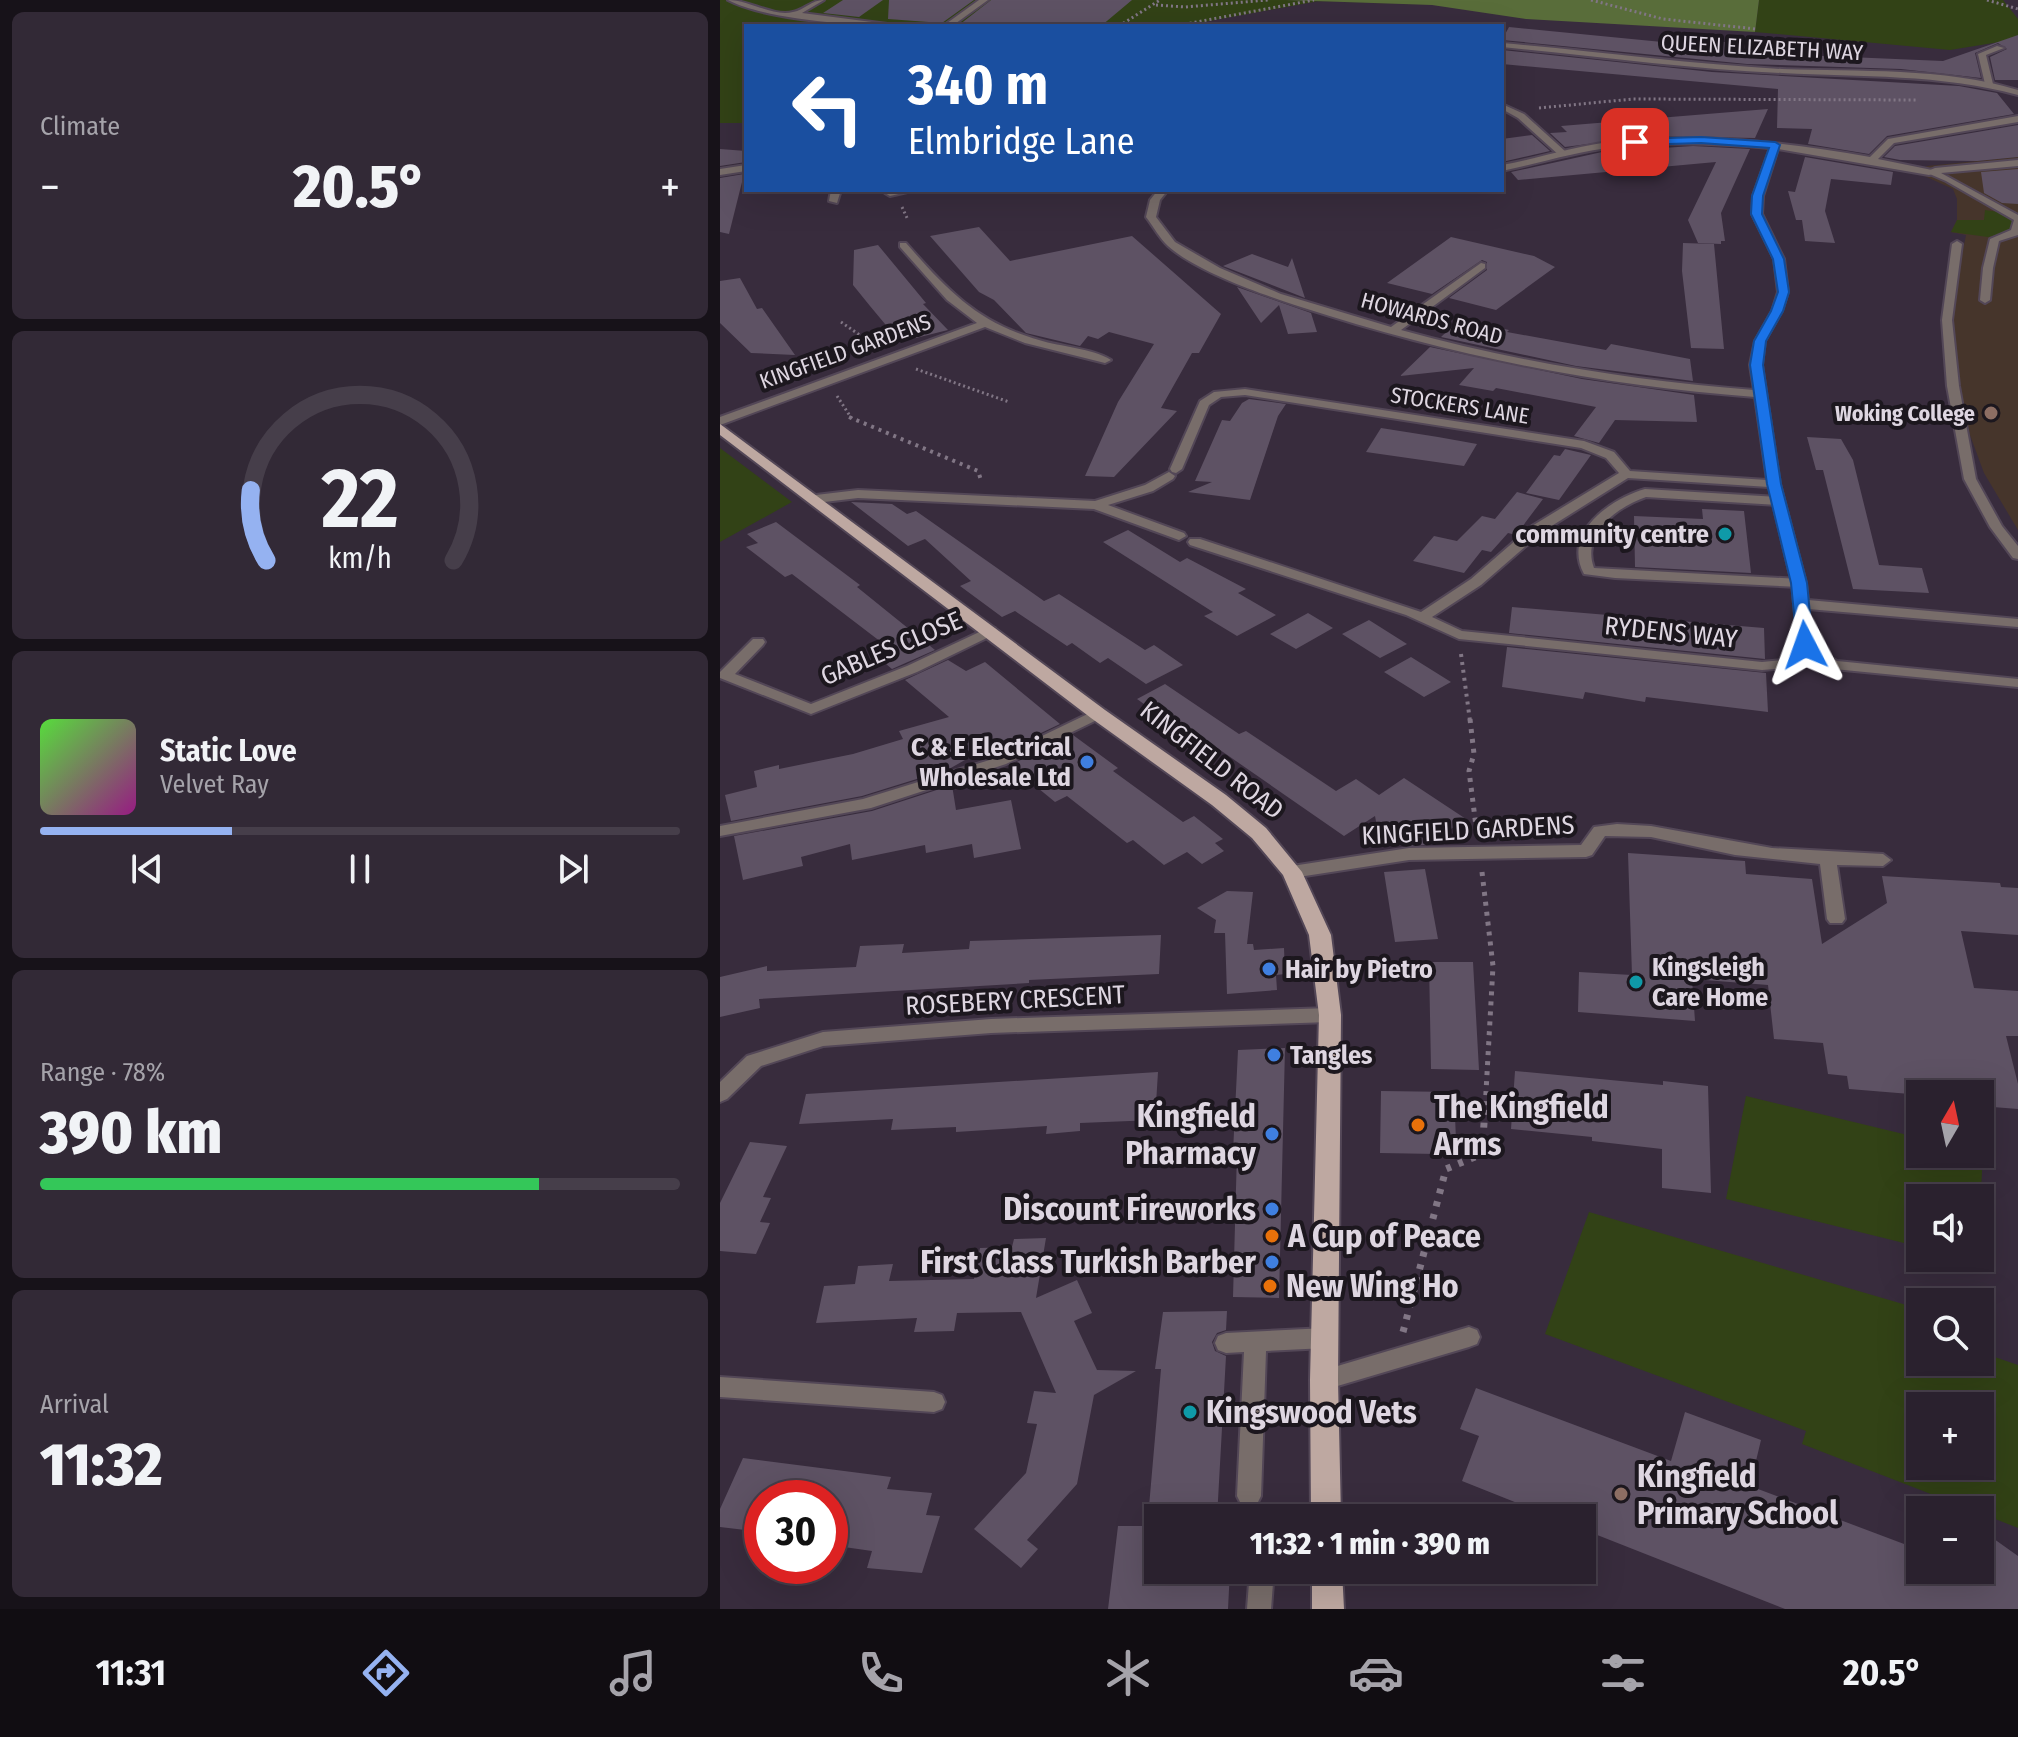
<!DOCTYPE html>
<html lang="en">
<head>
<meta charset="utf-8">
<style>
  body { margin:0; font-family:"Fira Sans Condensed",sans-serif; background:#322936; color:#f1f3f6; height:100vh; display:flex; flex-direction:column; font-size:30px; white-space:nowrap }
  * { box-sizing:border-box; margin:0 }
  p { font-size:26px; color:#a5a3aa }
  .icon { flex:none; width:44px; height:44px; fill:none; stroke:currentColor; stroke-width:2; stroke-linecap:round; stroke-linejoin:round }
  .map { position:relative; flex:1; overflow:hidden }
  .details { display:flex; flex-direction:column; gap:12px; padding:12px; background:#171219; width:720px }
  .details>* { flex:none }
  .guide { position:absolute; left:24px; top:24px; width:760px; height:168px; border-radius:0px; box-shadow:0 8px 32px #0002,0 0 0 2px #463e4a; background:#1a4fa0; color:#fff; overflow:hidden }
  .needle { width:52px; rotate:9deg }
  .buttons { position:absolute; left:1186px; top:1080px; display:grid; gap:16px }
  .buttons a { display:grid; place-items:center; width:88px; height:88px; border-radius:0px; background:#2a212e; box-shadow:0 8px 32px #0002,0 0 0 2px #463e4a; font-size:40px }
  .speed { position:absolute; left:24px; top:1480px; display:flex; gap:16px; font-size:40px; font-weight:700; text-align:center }
  .speed>* { display:grid; place-content:center; width:104px; height:104px; border-radius:50%; background:#2a212e; box-shadow:0 8px 32px #0002,0 0 0 2px #463e4a; line-height:1 }
  .speed .limit { border:12px solid #d22; background:#fff; color:#111 }
  .pin { position:absolute; display:grid; place-items:center; width:68px; height:68px; color:#fff; margin:-34px; border-radius:16px; box-shadow:0 4px 12px #0006 }
  .me { position:absolute; width:88px; margin:-44px; rotate:356deg; stroke-linejoin:round; filter:drop-shadow(0 0 6px #0008) }
  .turn { display:flex; align-items:center; gap:28px; height:168px; padding:0 32px; font-size:36px }
  .turn .icon { width:104px; height:104px; stroke-width:2.5 }
  .turn b { display:block; font-size:56px; line-height:68px }
  .big { font-size:60px; font-weight:800; line-height:1.1 }
  .details .widget { flex:1; display:flex; flex-direction:column; justify-content:center; gap:12px; min-width:0; padding:0 28px; border-radius:12px; background:#322936 }
  .details .dial { align-items:center; gap:0 }
  .dial svg { height:208px; overflow:visible; fill:none; stroke:#463e4a; stroke-width:7; stroke-linecap:round; text-anchor:middle }
  .dial text { fill:#f1f3f6; stroke:none }
  .song { display:flex; align-items:center; gap:24px }
  .cover { width:96px; height:96px; border-radius:12px; background:linear-gradient(135deg,hsl(110 70% 55%),hsl(310 70% 35%)) }
  .played { height:8px; border-radius:4px; background:linear-gradient(90deg,#95b2f1 30%,#463e4a 30%) }
  .keys { display:flex; justify-content:space-around; direction:ltr }
  .heat { display:flex; justify-content:space-between; align-items:center; font-size:44px; direction:ltr }
  .charge { height:12px; border-radius:6px; background:linear-gradient(90deg,#34c759 78%,#463e4a 0) }
  .trip { position:absolute; left:424px; top:1504px; width:452px; height:80px; border-radius:0px; background:#2a212e; box-shadow:0 8px 32px #0002,0 0 0 2px #463e4a; font-weight:800; line-height:80px; text-align:center }
  .tab-bar { display:flex; height:128px; justify-content:space-around; align-items:center; background:#110d12; color:#a5a3aa }
  .tab-bar .icon { width:56px; height:56px }
  .tab-bar .current { color:#95b2f1 }
  .tab-bar b { font-size:36px; color:#f1f3f6 }
  main { display:flex; flex:1; min-height:0 }
  .map>svg:first-child { display:block }
</style>
</head>
<body>
<main>
<section class="details">
<div class="widget"><p>Climate</p>
<div class="heat"><a>−</a><b class="big">20.5°</b><a>+</a></div>
</div>
<div class="widget dial"><svg viewBox="0 0 100 80">
<path d="M14 69A42 42 0 1 1 86 69"/>
<path d="M14 69A42 42 0 0 1 8 42" stroke="#95b2f1"/>
<text x="50" y="56" font-size="32" font-weight="700">22</text>
<text x="50" y="72" font-size="11">km/h</text>
</svg></div>
<div class="widget">
<div class="song"><i class="cover"></i><div><b>Static Love</b><p>Velvet Ray</p></div></div>
<div class="played"></div>
<div class="keys"><svg class="icon" aria-label="previous" viewBox="0 0 24 24"><path d="M18 5L8 12l10 7zM5 5v14"/></svg><svg class="icon" aria-label="pause" viewBox="0 0 24 24"><path d="M8 5v14M16 5v14"/></svg><svg class="icon" aria-label="next" viewBox="0 0 24 24"><path d="M6 5l10 7-10 7zM19 5v14"/></svg></div>
</div>
<div class="widget"><p>Range · 78%</p><b class="big">390 km</b><div class="charge"></div></div>
<div class="widget"><p>Arrival</p><b class="big">11:32</b></div>
</section>
<div class="map">
<svg width="1298" height="1609" viewBox="0 0 1298 1609">
  <rect width="100%" height="100%" fill="#382c3d"/>
  <path fill="#46352b" d="M1298,157V530L1264,473L1250,435L1239,391L1232,307L1246,235L1231,232L1237,220V199L1233,189L1198,173L1207,166Z"/>
  <path fill="#324216" fill-rule="evenodd" d="M0,0H565L712,5L599,1L462,26H26V123H0Z
    M1039,0H1283L1298,19V39L1230,50L1035,32Z
    M1265,210L1279,212L1295,221L1291,231L1268,237L1231,232L1237,220H1264Z
    M0,448L72,502L0,542Z
    M1026,1096L1200,1138V1154L1263,1153L1260,1209V1198H1200V1247L1006,1199Z
    M869,1212L1200,1309V1362H1260V1327L1266,1329L1269,1355L1298,1365V1528L1260,1513V1510H1252L1082,1444L1086,1431L825,1334ZM1200,1406H1260V1466H1200Z"/>
  <path fill="#596d3a" d="M565,0H1039L1035,32L806,19L712,5Z"/>
  <path fill="#5e5264" d="M123,0H163L139,17L103,13Z
    M169,0H254L222,23L168,19Z
    M271,0H412L381,26L239,25Z
    M789,27L973,45L974,41H997L1059,49L1057,54L1223,61L1298,35V80H1275L1270,57L1287,49L1278,43L1255,53L1261,78L1181,69L1027,64L782,40Z
    M782,50L992,72L1239,86L1277,93L1294,114L1167,136L1149,154L1088,144L1092,129L1057,128L1058,89L782,64Z
    M1048,109L1035,138L929,136L845,147L830,133L847,132L841,126Z
    M1298,125V157L1257,161L1180,160L1164,157L1175,146Z
    M812,135L830,151L782,162V139Z
    M973,146L1030,149L1001,213L1005,241H1001V244L978,243L968,220L996,162L798,180L791,172L882,152Z
    M0,149L26,151V162L0,166Z
    M1085,157L1173,172L1171,185L1111,179L1105,211L1115,243L1085,241L1082,220H1076L1068,191L1075,192Z
    M1298,169V204L1282,203L1264,193L1261,172Z
    M24,174L9,234L0,232V178Z
    M259,227L290,261L412,236L501,314L479,353H472L441,408L457,411L394,477L365,476L398,402L434,344L389,332L378,339L368,336L360,346L306,333L274,300L259,292L210,236Z
    M731,237L814,256L835,267L776,310L729,298L767,270V262L762,260L712,294L667,283Z
    M963,243L994,244L1004,349L971,348L962,271Z
    M158,245L206,303L203,304L228,330L180,342L150,306L133,285L134,250Z
    M532,254L568,267L572,258L585,298L503,266Z
    M20,278L37,309L42,308L75,355L31,353L0,323V281Z
    M517,287L591,313L597,332L568,334L559,305L541,323Z
    M740,319L789,330L787,332L886,350L891,344L970,359L973,381L856,366L721,337Z
    M710,347L862,379L974,395L977,422L895,420L879,443L854,436L876,407L776,388L773,391L739,385L754,368L680,376Z
    M529,399L566,404L558,416L530,500L468,492L492,482L475,481L502,420L510,421L522,403Z
    M661,428L718,437L757,444L744,466L646,452Z
    M1087,437L1121,439L1133,460L1159,565L1202,568L1209,593L1133,589L1103,470H1096Z
    M845,449L871,455L839,500L806,493L834,455L840,456Z
    M797,492L823,499L796,535L788,533L771,552L762,550L744,573L693,561L714,536L737,541L762,516L775,519Z
    M131,502L172,504L187,514L196,511L324,601L339,594L425,650L434,645L463,665L426,684L388,658L380,663L352,643L347,646L295,611L282,617L240,586L251,581L205,539L188,546Z
    M982,509L1024,511L1031,573L915,567L914,516L983,519Z
    M56,522L140,585L137,587L215,650L172,669L147,648L161,642L72,574L65,577L26,547L38,543L27,534Z
    M408,530L460,562L467,558L526,589L518,593L556,615L517,636L484,616L493,612L383,542Z
    M792,607L1044,628L1045,659L789,633Z
    M588,613L613,628L576,649L550,634Z
    M649,620L687,644L660,658L622,634Z
    M787,647L1046,673L1048,712L926,697L925,702L865,692L863,699L782,687Z
    M691,657L731,682L704,697L664,672Z
    M228,660L246,671L265,662L340,724L276,754L268,747L229,769L142,796L11,821L5,795L37,787L34,771L59,765V769L133,754L183,739L179,731L229,717L185,680Z
    M445,684L519,734L526,731L616,791L636,779L659,795L684,778L746,819L707,845L684,846L657,827L655,816L624,836L490,743L483,747L417,699Z
    M353,735L398,768L393,771L463,822L474,816L503,839L495,843L504,851L482,864L467,852L444,865L413,840L407,843L347,796L335,802L290,765Z
    M232,785L236,810L291,800L301,849L254,858L252,844L206,853L205,845L132,860L130,844L81,857L83,866L23,880L14,836L152,811Z
    M908,853L1025,861L1026,874L1092,879L1102,944L1167,903L1162,876L1280,883L1281,887L1298,888V935L1241,931L1254,988L1298,991V1036H1286L1298,1084V1109L1260,1106V1094H1190L1129,1089L1127,1076L1108,1074L1103,1043L1054,1039L1048,985L972,979L975,1021L858,1012L859,972L912,975Z
    M705,869L718,939L675,942L664,872Z
    M507,891L533,892L527,944H533L534,950L564,948L565,974L556,975L557,990L507,994L505,933H494L496,920L477,908Z
    M441,935L439,974L309,980V983L39,999L40,1008L0,1017V977L47,966V971L136,967L140,946L184,944L182,953L249,949L250,941Z
    M709,962H753L759,1070L711,1069Z
    M565,1048L559,1298L513,1297L517,1152H513L518,1050Z
    M795,1071L943,1085V1081L988,1086L991,1193L942,1188V1149L872,1141V1137L791,1129Z
    M438,1072L435,1120L360,1123V1131L326,1134L327,1126L236,1132V1127L171,1130L173,1119L79,1124L86,1094Z
    M661,1091L734,1092L736,1140H717V1154L660,1153Z
    M30,1142L67,1146L43,1197L51,1198L40,1222L50,1223L36,1254L0,1251V1203Z
    M326,1238L316,1298L357,1280L372,1313L354,1321L377,1370L416,1371L374,1395L357,1484L307,1540L318,1549L301,1568L254,1529L306,1473L317,1424L307,1423L314,1391L336,1393L301,1312L237,1313L234,1331L194,1332L197,1318L96,1323L104,1286L135,1284L138,1266L173,1264L169,1281L254,1279L260,1248L292,1247L294,1239Z
    M507,1311L506,1330L497,1333L492,1342L495,1351L506,1356L497,1518H428L441,1369H435L443,1312Z
    M756,1388L951,1461L965,1412L1041,1440L1030,1486L1200,1550V1570H1260V1529L1298,1556V1609H1065L862,1529V1518H835L742,1481L759,1436L740,1429Z
    M23,1458L171,1477L167,1489L212,1493L206,1515L220,1516L202,1573L147,1568L152,1551L110,1545V1498H42V1532L0,1527V1509Z
    M398,1526H438V1570H510L508,1609H388Z"/>
  <g fill="none" stroke-linecap="round" stroke-linejoin="round">
    <g stroke="#534757" stroke-width="4">
      <path id="lane" d="M8,0C29,0 53,17 73,12C85,10 91,0 104,0L82,13L183,26C138,26 46,20 8,0Z
        M259,0H268L232,26H223Z
        M1277,46L1284,48L1266,55L1273,84L1269,86L1265,84L1258,54Z
        M782,104L804,114L846,152V156H840L798,118L782,109Z
        M1298,160V166L1221,173L1298,215V235L1279,241L1273,268L1270,300L1265,303L1260,300L1263,268L1270,239L1291,230L1294,220L1226,181L1205,172L1215,168Z
        M111,190H121L117,203L109,201Z
        M1237,241L1242,244L1232,320L1239,386L1256,479L1282,526L1298,546V559L1293,558L1270,527L1244,479L1227,386L1222,320L1232,244Z
        M925,489L1058,497L1064,501L1058,505L926,497C897,507 861,534 874,568L1079,579L1086,583L1079,587L895,578L864,574C842,533 890,499 925,489Z
        M749,1327L757,1330L760,1337L757,1344L749,1347L604,1390L596,1387L593,1380L596,1373L604,1370Z
        M606,1328L614,1331L617,1338L614,1345L606,1348L546,1351L541,1496L537,1504L529,1507L521,1504L517,1496L524,1352L506,1353L498,1350L495,1343L498,1336L506,1333Z
        M530,1570H554L551,1609H527Z"/>
    </g>
    <g stroke="#534757" stroke-width="4">
      <path id="street" d="M782,43C875,51 969,64 1062,69C1140,72 1222,67 1298,90V95C1221,74 1141,77 1062,73C969,69 875,56 782,47Z
        M1298,116V122L1174,143L1158,159L1212,170V174L1209,175L1058,149L1043,196L1042,214L1064,259L1068,292L1062,311L1045,341L1042,365L1060,484L1086,583L1088,600L1298,619V627L1088,609C1092,640 1088,646 1117,661L1298,679V687L1114,669L1092,659L1066,668L1042,670L739,639L686,615L470,545L468,542L470,539H480L701,612L751,579L812,526L899,473L886,458L861,448L525,395L501,397L489,405L462,469L456,473L452,472L450,469L480,401L494,392L525,389L864,441L894,452L910,471L1047,480L1035,397C880,386 729,355 581,307C544,295 477,272 448,246C440,239 433,226 426,217L430,200L438,190H448L440,200L436,217L455,242L500,268L561,294L671,327L761,263L765,264V268L681,330C797,362 914,381 1034,390L1030,365L1035,341L1052,311L1058,292L1054,259L1032,214L1033,196L1050,148C999,143 948,141 896,147C858,151 820,163 782,171V165C820,158 858,145 897,141C982,133 1066,142 1150,157L1168,139ZM908,478L1049,487L1072,583L1078,645L1084,652L1064,660L1042,662L742,631L712,617L761,585L822,532Z
        M26,165V171L0,175V169Z
        M196,190L170,196L165,193L172,190Z
        M180,243H186C227,290 258,323 319,340C341,347 372,348 391,360L385,363L305,343L265,327L0,425V417L257,323L227,300L180,247Z
        M449,472L455,476L453,479L433,491L388,505L464,533L466,536L459,540L374,509L138,498L96,503L90,499L96,495L138,490L375,501L425,485Z
        M270,627L275,628L277,631L275,634L197,672L91,714L0,678V672L33,639H43L45,642L43,645L15,674L91,704L187,666Z
        M378,709L385,714L383,717L286,764L151,808L0,836V826L143,799L276,758Z
        M897,824L931,826L1052,848L1163,854L1171,860L1163,866L1117,865L1125,919L1122,923H1110L1107,919L1100,864L1015,855L931,837L885,836L872,855L866,857L689,860L572,878L564,872L572,866L689,848L861,845L874,827Z
        M610,1008L616,1010L619,1015L616,1020L610,1022L271,1033L103,1046L41,1066L7,1099L0,1102V1082L27,1056L103,1032L271,1019Z
        M0,1377L214,1392L222,1395L225,1402L222,1409L214,1412L0,1397Z"/>
    </g>
    <g stroke="#534757" stroke-width="4">
      <path id="primary" d="M0,424L385,710L506,795L546,828L582,872L611,935L621,1015L618,1380L621,1518H591L590,1380L599,1015L589,935L563,875L532,838L492,805L371,718L0,435Z
        M592,1570H622L624,1609H592Z"/>
    </g>
    <path stroke="#817685" stroke-width="3" stroke-dasharray="2 3" stroke-linecap="butt" d="M871,0L943,19L1036,29
      M1267,0L1298,9
      M436,5L465,7L548,0
      M399,26L440,0
      M455,26L594,0
      M819,108L913,99L1197,100
      M182,207L188,220
      M121,322L154,345
      M196,369L289,402
      M117,396L132,419"/>
    <path stroke="#817685" stroke-width="4" stroke-dasharray="3 5" stroke-linecap="butt" d="M129,417L258,471L261,480
      M741,654L750,721"/>
    <path stroke="#817685" stroke-width="5" stroke-dasharray="4 6" stroke-linecap="butt" d="M750,719L754,754L749,771L757,834
      M762,872L773,966L765,1110"/>
    <path stroke="#817685" stroke-width="7" stroke-dasharray="5 8" stroke-linecap="butt" d="M683,1332L726,1169L762,1154L765,1108"/>
    <use href="#lane" fill="#786d6a" fill-rule="evenodd"/>
    <use href="#street" fill="#786d6a" fill-rule="evenodd"/>
    <use href="#primary" fill="#bea8a1" fill-rule="evenodd"/>
  </g>
  <path fill="#1a73e8" stroke="#114b97" stroke-width="2" d="M981,137L1055,142L1060,145L1043,196L1042,214L1064,259L1069,292L1063,311L1046,341L1043,365L1061,484L1087,583L1093,645L1085,650L1077,645L1071,583L1047,484L1030,365L1034,341L1051,311L1058,292L1053,259L1031,214L1032,196L1049,148L981,143L915,145L910,142L915,139Z"/>
  <g fill="#8d6e63" stroke="#1c171e" stroke-width="3">
    <circle cx="1271" cy="413" r="8"/>
    <circle cx="901" cy="1494" r="8"/>
  </g>
  <g fill="#0f9aa8" stroke="#1c171e" stroke-width="3">
    <circle cx="1005" cy="534" r="8"/>
    <circle cx="916" cy="982" r="8"/>
    <circle cx="470" cy="1412" r="8"/>
  </g>
  <g fill="#3f7fe0" stroke="#1c171e" stroke-width="3">
    <circle cx="367" cy="762" r="8"/>
    <circle cx="549" cy="969" r="8"/>
    <circle cx="554" cy="1055" r="8"/>
    <circle cx="552" cy="1134" r="8"/>
    <circle cx="552" cy="1209" r="8"/>
    <circle cx="552" cy="1262" r="8"/>
  </g>
  <g fill="#e8710a" stroke="#1c171e" stroke-width="3">
    <circle cx="698" cy="1125" r="8"/>
    <circle cx="552" cy="1236" r="8"/>
    <circle cx="550" cy="1286" r="8"/>
  </g>
  <g text-anchor="middle" stroke-width="8" stroke-linejoin="round" paint-order="stroke">
    <g font-size="22" fill="#ded6e1" stroke="#1c171e">
      <text transform="translate(1042 47) rotate(3)" y="8">QUEEN ELIZABETH WAY</text>
      <text transform="translate(712 318) rotate(15)" y="8">HOWARDS ROAD</text>
      <text transform="translate(125 351) rotate(-20)" y="8">KINGFIELD GARDENS</text>
      <text transform="translate(740 405) rotate(9)" y="8">STOCKERS LANE</text>
    </g>
    <g font-size="22" font-weight="bold" fill="#ded6e1" stroke="#1c171e" text-anchor="end">
      <text x="1255" y="421">Woking College</text>
    </g>
    <g font-size="26" font-weight="bold" fill="#ded6e1" stroke="#1c171e" text-anchor="start">
      <text x="989" y="543" text-anchor="end">community centre</text>
      <text x="351" y="756" text-anchor="end">C &amp; E Electrical<tspan x="351" dy="30">Wholesale Ltd</tspan></text>
      <text x="932" y="976">Kingsleigh<tspan x="932" dy="30">Care Home</tspan></text>
      <text x="565" y="978">Hair by Pietro</text>
      <text x="570" y="1064">Tangles</text>
    </g>
    <g font-size="26" fill="#ded6e1" stroke="#1c171e">
      <text transform="translate(951 632) rotate(6)" y="9">RYDENS WAY</text>
      <text transform="translate(171 648) rotate(-23)" y="9">GABLES CLOSE</text>
      <text transform="translate(492 760) rotate(38)" y="9">KINGFIELD ROAD</text>
      <text transform="translate(748 830) rotate(-3)" y="9">KINGFIELD GARDENS</text>
      <text transform="translate(295 1000) rotate(-3)" y="9">ROSEBERY CRESCENT</text>
    </g>
    <g font-size="32" font-weight="bold" fill="#ded6e1" stroke="#1c171e" text-anchor="start">
      <text x="714" y="1118">The Kingfield<tspan x="714" dy="37">Arms</tspan></text>
      <text x="536" y="1127" text-anchor="end">Kingfield<tspan x="536" dy="37">Pharmacy</tspan></text>
      <text x="536" y="1220" text-anchor="end">Discount Fireworks</text>
      <text x="568" y="1247">A Cup of Peace</text>
      <text x="536" y="1273" text-anchor="end">First Class Turkish Barber</text>
      <text x="566" y="1297">New Wing Ho</text>
      <text x="486" y="1423">Kingswood Vets</text>
      <text x="917" y="1487">Kingfield<tspan x="917" dy="37">Primary School</tspan></text>
    </g>
  </g>
</svg>
<div class="buttons">
<a><svg class="needle" viewBox="-14 -14 28 28"><path d="M0-13l5 13h-10z" fill="#e53935"/><path d="M0 13l5-13h-10z" fill="#a5a3aa"/></svg></a>
<a><svg class="icon" aria-label="sound" viewBox="0 0 24 24"><path d="M4 9h4l5-4v14l-5-4H4zM17 9q2 3 0 6"/></svg></a>
<a><svg class="icon" aria-label="search" viewBox="0 0 24 24"><circle cx="10" cy="10" r="6"/><path d="M15 15l6 6"/></svg></a>
<a>+</a>
<a>−</a>
</div>
<div class="speed"><div class="limit">30</div></div>
<div class="pin" style="left:915px;top:142px;background:#d93025"><svg class="icon" aria-label="arrive" viewBox="0 0 24 24"><path d="M6 21V4h12l-3 4 3 4H6"/></svg></div>
<svg class="me" style="left:1085px;top:645px" viewBox="-20 -20 40 40"><path d="M0-17L14 15 0 8-14 15z" fill="#1a73e8" stroke="#fff" stroke-width="4"/></svg>
<div class="trip">11:32 · 1 min · 390 m</div>
<div class="guide">
<div class="turn"><svg class="icon" aria-label="left" viewBox="0 0 24 24"><path d="M17 20v-9H6M10 6l-5 5 5 5"/></svg><div><b>340 m</b>Elmbridge Lane</div></div>
</div>
</div>
</main>
<nav class="tab-bar">
<b>11:31</b>
<svg class="icon current" aria-label="directions" viewBox="0 0 24 24"><path d="M12 3l9 9-9 9-9-9zM9 14v-3h6M13 9l2 2-2 2"/></svg>
<svg class="icon" aria-label="music" viewBox="0 0 24 24"><path d="M9 18V5l10-2v13"/><circle cx="6" cy="18" r="3"/><circle cx="16" cy="16" r="3"/></svg>
<svg class="icon" aria-label="phone" viewBox="0 0 24 24"><path d="M5 4h4l2 5-3 2q2 4 5 5l2-3 5 2v4C11 20 4 13 5 4z"/></svg>
<svg class="icon" aria-label="climate" viewBox="0 0 24 24"><path d="M12 3v18M4 7l16 10M4 17L20 7"/></svg>
<svg class="icon" aria-label="car" viewBox="0 0 24 24"><path d="M5 17H2v-5l4-1 3-4h7l3 4 3 1v5h-3M9 17h6M6 11h13"/><circle cx="7" cy="17" r="2"/><circle cx="17" cy="17" r="2"/></svg>
<svg class="icon" aria-label="filters" viewBox="0 0 24 24"><path d="M4 7h16M4 17h16"/><circle cx="9" cy="7" r="2"/><circle cx="15" cy="17" r="2"/></svg>
<b>20.5°</b>
</nav>
</body>
</html>
